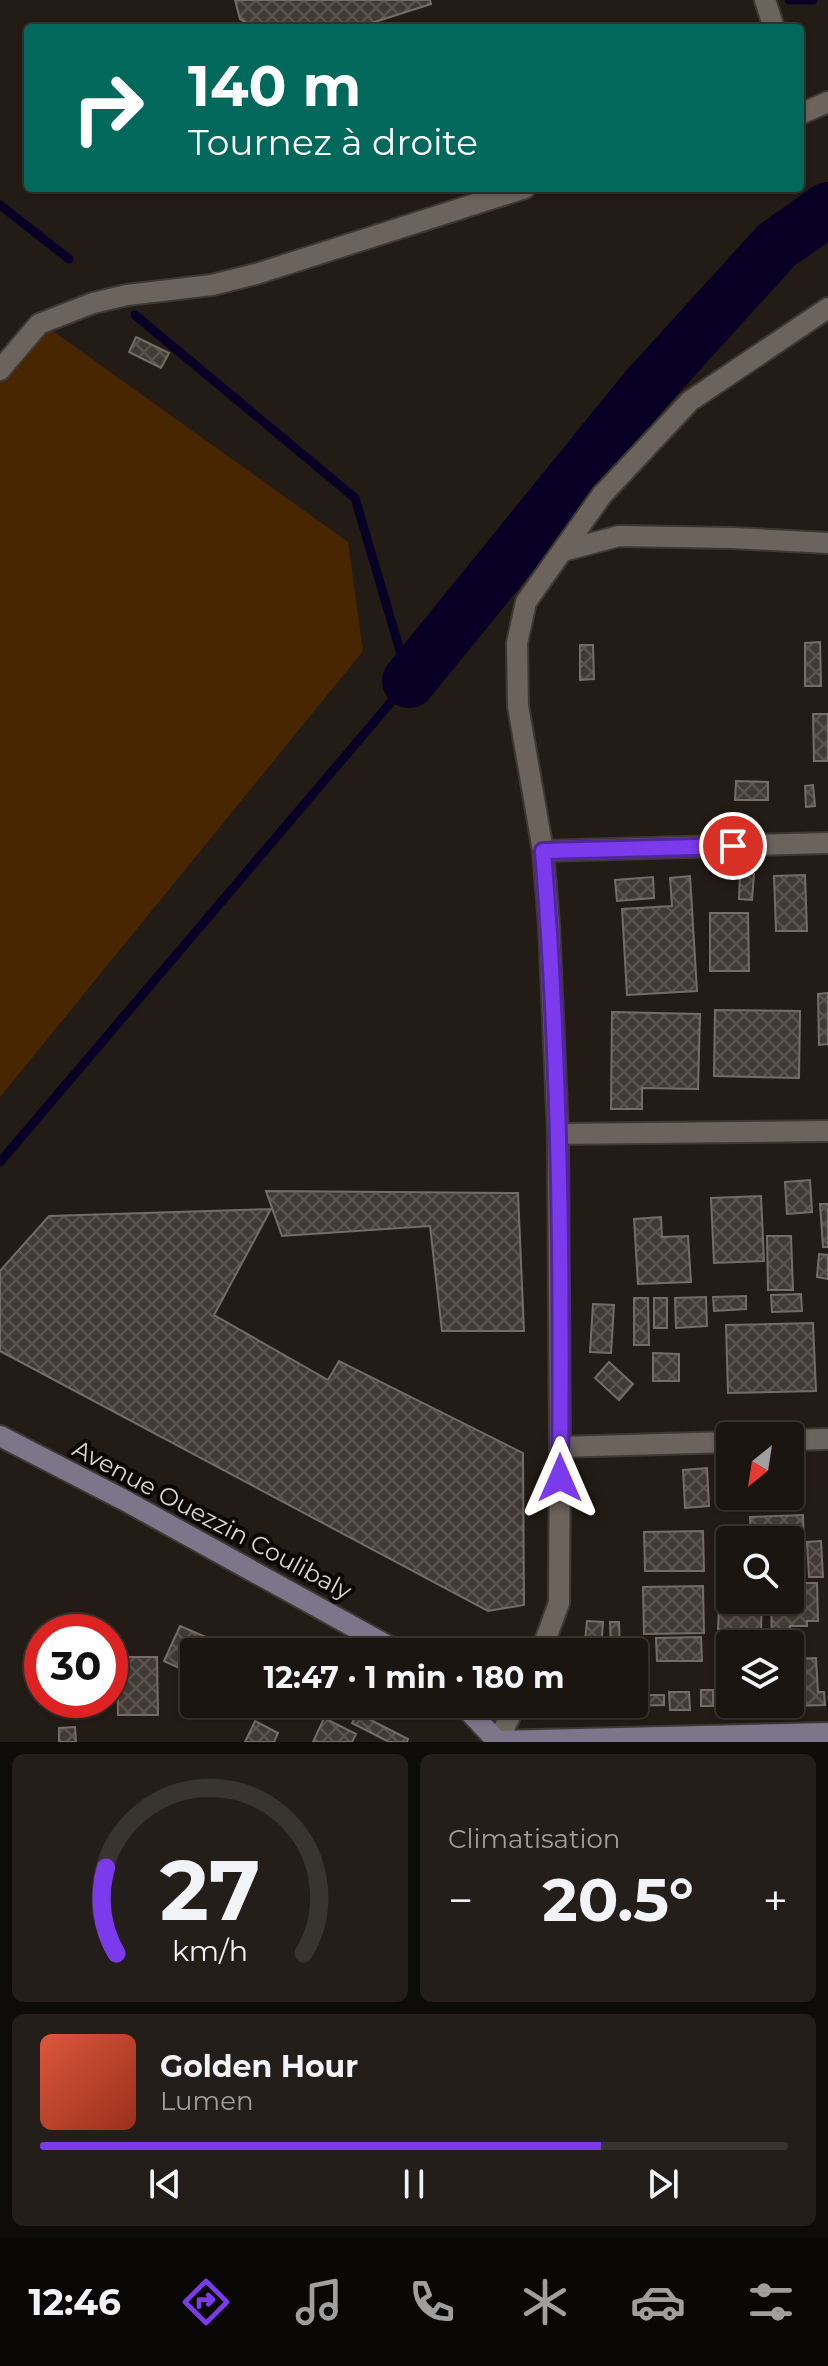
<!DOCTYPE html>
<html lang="fr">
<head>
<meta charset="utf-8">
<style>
  body { margin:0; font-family:Montserrat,sans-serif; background:#231e19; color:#f1f3f6; height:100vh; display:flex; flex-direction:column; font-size:30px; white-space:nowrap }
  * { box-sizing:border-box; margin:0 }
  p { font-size:26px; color:#9f9f9f }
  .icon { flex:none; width:44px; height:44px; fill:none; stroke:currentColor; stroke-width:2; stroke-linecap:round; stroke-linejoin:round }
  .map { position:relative; height:1742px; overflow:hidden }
  .sheet { display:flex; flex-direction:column; gap:12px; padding:12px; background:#0e0c09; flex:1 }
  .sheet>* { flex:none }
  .hud { position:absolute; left:24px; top:24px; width:780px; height:168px; border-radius:8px; box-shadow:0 2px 6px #0004,0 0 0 2px #383430; background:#00695c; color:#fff; overflow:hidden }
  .needle { width:52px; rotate:210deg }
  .tools { position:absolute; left:716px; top:1422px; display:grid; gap:16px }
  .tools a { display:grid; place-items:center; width:88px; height:88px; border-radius:8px; background:#1a1510; box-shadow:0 2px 6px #0004,0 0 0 2px #383430; font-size:40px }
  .speed { position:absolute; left:24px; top:1614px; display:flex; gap:16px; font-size:40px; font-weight:700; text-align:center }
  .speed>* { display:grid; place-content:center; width:104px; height:104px; border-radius:50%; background:#1a1510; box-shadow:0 2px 6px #0004,0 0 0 2px #383430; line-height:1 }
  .speed .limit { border:12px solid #d22; background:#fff; color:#111 }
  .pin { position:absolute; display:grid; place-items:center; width:68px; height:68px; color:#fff; margin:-34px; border:4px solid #fff; border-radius:50%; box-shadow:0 2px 8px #0007 }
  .me { position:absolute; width:88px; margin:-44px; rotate:0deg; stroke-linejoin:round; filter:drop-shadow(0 0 6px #0008) }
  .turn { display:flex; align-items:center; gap:28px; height:168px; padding:0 32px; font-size:36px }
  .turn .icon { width:104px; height:104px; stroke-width:2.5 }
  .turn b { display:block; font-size:56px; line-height:68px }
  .big { font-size:60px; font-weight:700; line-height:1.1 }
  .sheet .card { flex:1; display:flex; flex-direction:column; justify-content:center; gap:12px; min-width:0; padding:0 28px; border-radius:12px; background:#231e19 }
  .sheet .dial { align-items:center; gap:0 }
  .dial svg { height:208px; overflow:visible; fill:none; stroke:#383430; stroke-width:7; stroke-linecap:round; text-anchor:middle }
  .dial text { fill:#f1f3f6; stroke:none }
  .song { display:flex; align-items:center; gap:24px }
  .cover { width:96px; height:96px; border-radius:12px; background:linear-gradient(135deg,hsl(10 70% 55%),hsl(10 70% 35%)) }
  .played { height:8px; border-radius:4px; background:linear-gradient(90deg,#7c3aed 75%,#383430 75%) }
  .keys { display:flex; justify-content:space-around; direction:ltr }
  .heat { display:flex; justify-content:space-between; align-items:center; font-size:44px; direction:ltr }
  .sheet .tiles { flex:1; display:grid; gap:12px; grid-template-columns:1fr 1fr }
  .card:last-child { grid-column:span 2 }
  .trip { position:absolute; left:180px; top:1638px; width:468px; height:80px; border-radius:8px; background:#1a1510; box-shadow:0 2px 6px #0004,0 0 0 2px #383430; font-weight:700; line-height:80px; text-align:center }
  .menu { display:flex; height:128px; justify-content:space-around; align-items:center; background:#0a0806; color:#9f9f9f }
  .menu .icon { width:56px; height:56px }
  .menu .on { color:#7c3aed }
  .menu b { font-size:36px; color:#f1f3f6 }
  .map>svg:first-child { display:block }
</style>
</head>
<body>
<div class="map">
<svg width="828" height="1742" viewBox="0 0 828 1742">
  <defs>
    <pattern id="building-cross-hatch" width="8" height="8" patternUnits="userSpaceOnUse" patternTransform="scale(2)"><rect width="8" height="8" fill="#423a34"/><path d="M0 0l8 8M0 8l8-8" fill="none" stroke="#5d5650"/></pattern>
  </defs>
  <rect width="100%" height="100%" fill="#231c16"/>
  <path fill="#482602" d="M43,324L348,542L363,651L0,1097V378Z"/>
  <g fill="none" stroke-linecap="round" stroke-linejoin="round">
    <path stroke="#090125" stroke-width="9" d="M789,0H813
      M0,205L69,259
      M0,1162L409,681L355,498L135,315"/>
    <path stroke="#090125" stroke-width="54" d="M409,681L646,389L776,246L828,209"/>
  </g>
  <path fill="url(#building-cross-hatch)" stroke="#746c65" stroke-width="2" d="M235,0H430L431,4L356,28H255L240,19Z
    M136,337L169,353L161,368L129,352Z
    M820,642L821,686H805V643Z
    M580,645H593L594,679L580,680Z
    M813,714H828V761H814Z
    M736,781L768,782V800H735Z
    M813,785L815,806L806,807L805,786Z
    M740,873L754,874L752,900L739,899Z
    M805,875L807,931H776L774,876Z
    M690,876L697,991L627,995L622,909L672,906L670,878Z
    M653,877L654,898L617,901L615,880Z
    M710,913H748L749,971H710Z
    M828,993V1044L819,1045L818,994Z
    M715,1010L800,1011L799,1078L714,1076Z
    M612,1012L700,1014L698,1089L642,1088V1109H611Z
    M810,1180L812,1212L787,1214L785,1182Z
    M266,1191L518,1193L524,1331H442L430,1226L282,1236Z
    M761,1196L764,1261L714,1263L711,1198Z
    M820,1204H828V1247H823Z
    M271,1209L214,1315L328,1380L339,1361L523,1453L524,1605L488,1611L0,1351V1271L49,1216Z
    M661,1217L662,1237L688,1236L691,1282L638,1284L634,1219Z
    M767,1236H791L793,1290H768Z
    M819,1254L828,1255V1279L817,1277Z
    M801,1294L802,1311L772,1312L771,1295Z
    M746,1296V1309L714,1311L713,1297Z
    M706,1297L707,1326L676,1328L675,1298Z
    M634,1298H648L649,1345H634Z
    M654,1298H667V1328H654Z
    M593,1304L614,1305L611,1353L590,1352Z
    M813,1323L816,1391L728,1393L726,1325Z
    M653,1353L679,1354V1381H653Z
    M609,1362L633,1384L619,1400L595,1378Z
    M707,1468L709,1506L685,1508L683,1470Z
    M752,1496H782V1511L752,1510Z
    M803,1515L805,1574H790V1540H751L750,1517Z
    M703,1531L704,1571H645L644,1532Z
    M821,1541L823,1577H809L807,1542Z
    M790,1583H817L818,1621H807V1626H790V1642L772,1643L771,1600H790Z
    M720,1584L730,1585V1600H762L761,1630L718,1629Z
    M703,1586L704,1633L644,1634L643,1587Z
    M587,1621L603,1622L601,1652H584Z
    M610,1622H619L620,1652H611Z
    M180,1626L220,1643L216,1652H194V1675L164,1661Z
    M701,1637L702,1661H657L656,1638Z
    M715,1639L757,1640V1644H730V1656L715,1655Z
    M117,1657H157L158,1715H118Z
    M717,1658H730V1691L717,1692Z
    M816,1658L818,1692H824L825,1705L794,1706L791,1659Z
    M701,1690H713V1706H701Z
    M669,1692H689L690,1710H670Z
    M634,1695H664V1705L628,1706L634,1704Z
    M730,1695V1704H738V1707L716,1708V1696Z
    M357,1713L408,1739L407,1742H389L352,1723Z
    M324,1718L356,1734L352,1742H313Z
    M255,1721L278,1733L274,1742H245Z
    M75,1727L76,1742H59V1728Z"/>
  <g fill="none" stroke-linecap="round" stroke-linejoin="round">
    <g stroke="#3e3935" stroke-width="24">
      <path id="street" d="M765,0L774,28
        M800,114L828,102
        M0,370L39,324L93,303L127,295L212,285L256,274L525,188
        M563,551L619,536L733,538L828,543
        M543,851L828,843
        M558,1134L828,1131
        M790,1440L828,1439
        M560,1447L730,1442
        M541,1652L559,1603L560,1447L558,1134L549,925L543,851L518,706L517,643L526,602L602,495L690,401L828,308
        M498,1741L516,1704"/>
    </g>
    <g stroke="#3e3935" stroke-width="24">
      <path id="secondary" d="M0,1436L124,1500L399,1652
        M462,1704L498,1742
        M498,1741L828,1733"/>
    </g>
    <use href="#street" stroke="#6b635c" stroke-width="20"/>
    <use href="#secondary" stroke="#7d768a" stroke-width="20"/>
  </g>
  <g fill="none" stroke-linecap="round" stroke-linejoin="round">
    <g stroke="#51269a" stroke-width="20">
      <path id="route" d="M560,1478C562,1269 560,1059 543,851L733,846"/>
    </g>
    <use href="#route" stroke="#7c3aed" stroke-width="14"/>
  </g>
  <g text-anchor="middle" stroke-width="8" stroke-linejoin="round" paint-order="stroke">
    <g font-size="24" fill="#dcd7d3" stroke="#0a0705">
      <text transform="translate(212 1520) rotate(28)" y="8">Avenue Ouezzin Coulibaly</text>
    </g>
  </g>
</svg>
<div class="tools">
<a><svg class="needle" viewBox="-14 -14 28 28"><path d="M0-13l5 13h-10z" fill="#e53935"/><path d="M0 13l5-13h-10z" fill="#9f9f9f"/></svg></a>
<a><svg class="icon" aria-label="search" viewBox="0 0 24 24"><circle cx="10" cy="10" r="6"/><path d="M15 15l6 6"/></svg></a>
<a><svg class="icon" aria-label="layers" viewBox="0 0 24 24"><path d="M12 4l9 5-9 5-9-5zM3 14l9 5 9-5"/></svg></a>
</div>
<div class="speed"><div class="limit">30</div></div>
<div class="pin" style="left:733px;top:846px;background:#d93025"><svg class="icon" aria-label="arrive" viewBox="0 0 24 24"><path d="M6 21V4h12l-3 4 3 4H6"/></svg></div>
<svg class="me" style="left:560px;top:1478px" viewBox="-20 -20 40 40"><path d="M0-17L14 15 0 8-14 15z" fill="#7c3aed" stroke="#fff" stroke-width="4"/></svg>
<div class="trip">12:47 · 1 min · 180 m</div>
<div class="hud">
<div class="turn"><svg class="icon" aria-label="right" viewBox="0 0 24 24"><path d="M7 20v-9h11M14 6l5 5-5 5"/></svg><div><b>140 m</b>Tournez à droite</div></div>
</div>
</div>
<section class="sheet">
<div class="tiles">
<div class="card dial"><svg viewBox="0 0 100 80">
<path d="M14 69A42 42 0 1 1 86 69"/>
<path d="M14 69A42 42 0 0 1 10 36" stroke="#7c3aed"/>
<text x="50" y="56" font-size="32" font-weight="700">27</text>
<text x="50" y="72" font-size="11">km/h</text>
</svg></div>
<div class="card"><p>Climatisation</p>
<div class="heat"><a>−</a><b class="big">20.5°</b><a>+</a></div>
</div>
<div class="card">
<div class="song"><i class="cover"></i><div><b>Golden Hour</b><p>Lumen</p></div></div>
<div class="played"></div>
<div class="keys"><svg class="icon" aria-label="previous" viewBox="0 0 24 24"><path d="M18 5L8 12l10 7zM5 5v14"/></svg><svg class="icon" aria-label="pause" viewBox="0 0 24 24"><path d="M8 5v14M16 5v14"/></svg><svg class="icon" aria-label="next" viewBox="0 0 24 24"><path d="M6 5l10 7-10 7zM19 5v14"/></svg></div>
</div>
</div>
</section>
<nav class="menu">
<b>12:46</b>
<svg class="icon on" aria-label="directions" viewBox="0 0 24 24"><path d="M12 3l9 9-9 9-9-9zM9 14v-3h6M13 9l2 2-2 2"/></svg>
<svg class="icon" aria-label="music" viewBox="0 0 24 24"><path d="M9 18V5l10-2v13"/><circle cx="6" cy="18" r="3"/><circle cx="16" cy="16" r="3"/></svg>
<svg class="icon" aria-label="phone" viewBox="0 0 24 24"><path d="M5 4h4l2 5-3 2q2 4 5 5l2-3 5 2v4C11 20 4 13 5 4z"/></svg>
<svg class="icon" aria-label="climate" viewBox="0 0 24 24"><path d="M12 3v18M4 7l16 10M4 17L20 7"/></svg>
<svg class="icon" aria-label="car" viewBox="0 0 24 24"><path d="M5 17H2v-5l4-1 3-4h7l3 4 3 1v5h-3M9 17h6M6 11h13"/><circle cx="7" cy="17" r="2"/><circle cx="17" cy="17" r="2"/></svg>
<svg class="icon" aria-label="filters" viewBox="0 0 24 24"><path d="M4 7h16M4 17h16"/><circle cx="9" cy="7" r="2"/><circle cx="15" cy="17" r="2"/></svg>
</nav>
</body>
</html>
